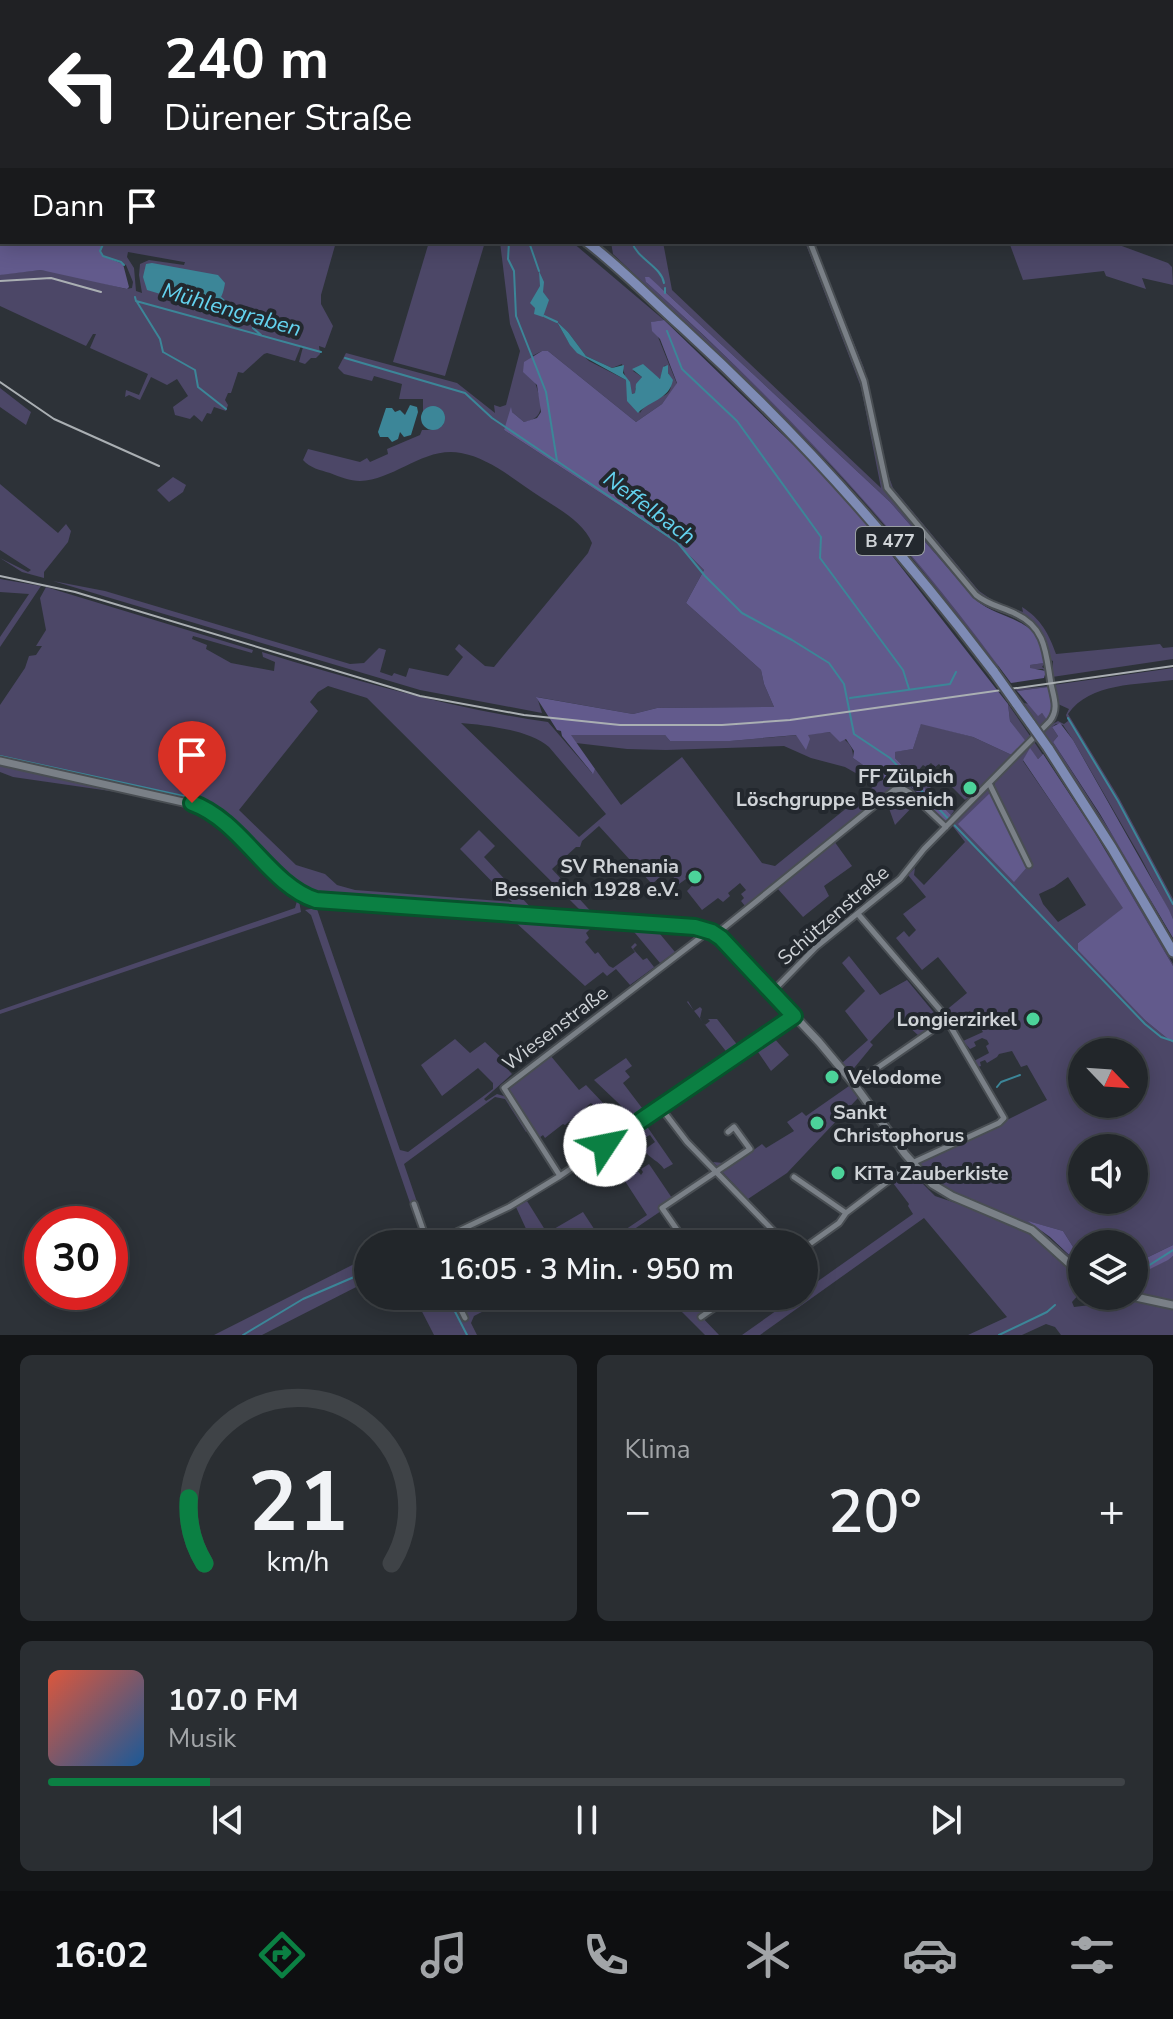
<!DOCTYPE html>
<html lang="de">
<head>
<meta charset="utf-8">
<style>
  body { margin:0; font-family:"Nunito Sans",sans-serif; background:#2a2e32; color:#f1f3f6; height:100vh; display:flex; flex-direction:column; font-size:30px; white-space:nowrap }
  * { box-sizing:border-box; margin:0 }
  p { font-size:26px; color:#a2a5a8 }
  .icon { flex:none; width:44px; height:44px; fill:none; stroke:currentColor; stroke-width:2; stroke-linecap:round; stroke-linejoin:round }
  .map { position:relative; height:1335px; overflow:hidden }
  .drawer { display:flex; flex-direction:column; gap:20px; padding:20px; background:#131517; flex:1 }
  .drawer>* { flex:none }
  .guide { position:absolute; left:0px; top:0px; width:1174px; height:244px; box-shadow:0 4px 20px #0003,0 0 0 2px #3f4347; background:#202124; color:#fff; overflow:hidden }
  .needle { width:52px; rotate:115deg }
  .controls { position:absolute; left:1068px; top:1038px; display:grid; gap:16px }
  .controls a { display:grid; place-items:center; width:80px; height:80px; border-radius:50%; background:#22262a; box-shadow:0 4px 20px #0003,0 0 0 2px #3f4347; font-size:40px }
  .speed { position:absolute; left:24px; top:1206px; display:flex; gap:16px; font-size:40px; font-weight:700; text-align:center }
  .speed>* { display:grid; place-content:center; width:104px; height:104px; border-radius:50%; background:#22262a; box-shadow:0 4px 20px #0003,0 0 0 2px #3f4347; line-height:1 }
  .speed .limit { border:12px solid #d22; background:#fff; color:#111 }
  .pin { position:absolute; display:grid; place-items:center; width:68px; height:68px; color:#fff; margin:-82px -34px; border-radius:50% 50% 50% 0; rotate:-45deg; box-shadow:0 0 8px #0007 }
  .pin .icon { rotate:45deg }
  .me { position:absolute; width:88px; margin:-44px; rotate:56deg; stroke-linejoin:round; filter:drop-shadow(0 0 6px #0008) }
  .turn { display:flex; align-items:center; gap:28px; height:168px; padding:0 32px; font-size:36px }
  .turn .icon { width:104px; height:104px; stroke-width:2.5 }
  .turn b { display:block; font-size:56px; line-height:68px }
  .then { display:flex; align-items:center; height:76px; padding:0 32px; background:#0003; gap:16px; font-size:30px }
  .big { font-size:60px; font-weight:600; line-height:1.1 }
  .drawer .widget { flex:1; display:flex; flex-direction:column; justify-content:center; gap:12px; min-width:0; padding:0 28px; border-radius:12px; background:#2a2e32 }
  .drawer .dial { align-items:center; gap:0 }
  .dial svg { height:208px; overflow:visible; fill:none; stroke:#3f4347; stroke-width:7; stroke-linecap:round; text-anchor:middle }
  .dial text { fill:#f1f3f6; stroke:none }
  .song { display:flex; align-items:center; gap:24px }
  .cover { width:96px; height:96px; border-radius:12px; background:linear-gradient(135deg,hsl(10 70% 55%),hsl(210 70% 35%)) }
  .played { height:8px; border-radius:4px; background:linear-gradient(90deg,#0b8043 15%,#3f4347 15%) }
  .keys { display:flex; justify-content:space-around; direction:ltr }
  .heat { display:flex; justify-content:space-between; align-items:center; font-size:44px; direction:ltr }
  .drawer .tiles { flex:1; display:grid; gap:20px; grid-template-columns:1fr 1fr }
  .widget:last-child { grid-column:span 2 }
  .trip { position:absolute; left:354px; top:1230px; width:464px; height:80px; border-radius:40px; background:#22262a; box-shadow:0 4px 20px #0003,0 0 0 2px #3f4347; font-weight:600; line-height:80px; text-align:center }
  .menu { display:flex; height:128px; justify-content:space-around; align-items:center; background:#0e0f11; color:#a2a5a8 }
  .menu .icon { width:56px; height:56px }
  .menu .selected { color:#0b8043 }
  .menu b { font-size:36px; color:#f1f3f6 }
  .map>svg:first-child { display:block }
</style>
</head>
<body>
<div class="map">
<svg width="1173" height="1335" viewBox="0 0 1173 1335">
  <rect width="100%" height="100%" fill="#2d3238"/>
  <path fill="#4c4767" fill-rule="evenodd" d="M104,242H336L321,295V304L333,326L325,348L319,346L320,354L316,358H311L305,364L299,362L303,347L301,346L295,361L267,353L264,354L243,373L238,372L231,393H228L225,400L228,405L226,411L214,407L211,414L207,413L202,422L194,415L190,419L175,415L173,407L188,396L177,379L167,385L151,377L140,400L129,395L125,397L126,390L139,395L148,374L90,348L96,334H93L86,346L0,306V275L3,274L41,270L59,272L126,289L132,288L133,282L126,265L103,256L100,251ZM128,252L184,262H185L184,265L149,260L140,264L139,275L142,293L136,291L134,268L127,257Z
    M429,242H485L445,376L393,362Z
    M500,242H525L530,245L532,242H572L664,320L652,322L677,384L662,404L636,422L548,351H542L532,356C532,363 532,371 534,378C538,395 551,417 524,422L512,412L504,430L677,543L704,570L686,603L761,670L764,684L774,707L657,708L633,714L537,697L542,713L420,690L53,581L105,591L350,664L364,663L379,648L386,650L380,672L392,676L394,673L406,677L409,668L448,676L463,657L455,649L459,644L485,666L494,667L588,553L592,543C584,523 559,509 542,498C517,482 490,458 461,453C424,446 395,480 360,481C350,481 340,477 330,473C320,470 310,468 303,460L308,449L360,462L367,458L370,462L388,454L387,449L420,435L422,430H430L443,425L445,416L435,407L423,412V399H399L402,384L374,376L372,381L344,374L338,368L346,353L457,383L495,413L494,405L500,407L506,405L520,351L510,324ZM558,324L568,332L586,356L612,368L622,364C624,375 628,383 632,394L635,393V389L642,377L633,371L641,367L660,379L665,365C683,406 655,388 640,413L626,380L589,361L568,341Z
    M611,242H663L672,290L881,488L861,387L805,242H807L860,374L887,494L977,599L1017,617L1032,628L1044,648L1045,663L1042,667L1047,670V675L1043,669H1030V665L1043,663C1040,653 1039,640 1033,632C1019,613 993,614 976,600L890,502L661,288L646,282C759,385 866,492 960,613C970,627 998,659 1000,671C943,595 883,519 816,450C751,382 681,319 613,254Z
    M813,242L864,368L885,466L893,488L979,591L995,602L1023,612L1022,607C1041,619 1049,634 1056,654L1160,644L1163,648L1173,647V659L1052,677L1053,661L1051,660L1044,637L1035,625L1022,614L979,596L893,493L888,485L862,367Z
    M1009,242H1111L1168,263L1172,267L1173,285L1142,278L1146,289L1106,276L1104,271L1023,280Z
    M0,388L31,412L26,425L0,407Z
    M173,477L186,485L183,492L169,502L157,490Z
    M0,484L58,533L66,524L71,531L68,542L44,572V578L22,572L0,558L28,572L31,570L0,550Z
    M0,579L41,586L0,647V637L29,594L0,592Z
    M46,587L253,650L252,653L193,636L192,639L207,645L206,649L231,663L274,671L275,662L263,657L262,652C356,681 450,708 548,722L592,773L595,769L621,805L682,757L762,863L775,866L880,781L874,777L868,780L845,767L811,758L784,746L666,750L627,749L576,743L570,735H665L670,741H730L831,732C843,738 854,743 853,758L892,785L896,783H907L945,821L940,826L917,802L895,825L886,800L834,841L852,866L824,886L829,896L803,917L777,888L760,901L756,897L745,906L741,901L744,898L741,894L746,890L740,883L728,893L730,896L723,902L718,898L702,910L687,891L703,874L700,869L679,884L668,870L652,884L599,826L582,841L580,847H576L552,869L596,917L318,897L292,882L227,819L220,809L214,810L187,798L0,758V705L25,668L29,656L36,655L42,646H36L46,630L40,598ZM328,686L367,698L584,914L533,910L484,857L495,846L479,830L460,849L512,902L355,890L337,885L325,874L296,865L239,810L318,711L310,702L318,692ZM461,723C485,725 530,730 549,747L606,814L579,837Z
    M1173,668V680C1138,685 1090,682 1068,714L1119,798L1173,899V919L1141,858L1073,740L1063,725L1056,724L1052,727L1058,736L1053,742L1124,853L1173,940L1098,814L1024,703L1029,704L1038,715L1042,713L1047,719L1052,708L1048,687L1017,691L1015,689L1050,686L1054,709L1048,721L1051,725L1058,721L1064,724L1068,721L1066,715L1069,709L1058,704L1053,685Z
    M1008,704C1066,787 1123,874 1173,964V966L1095,833L1043,754L1038,759L1030,749L1023,761L1124,908L1078,943L1146,1021L1173,1043V1245L1134,1264V1244H1082V1261L1063,1231L1031,1222L1082,1267V1271L1037,1229L1016,1218L965,1199L936,1183L918,1164L1047,1100L1027,1065L1021,1067L1012,1051L999,1054L997,1057L987,1063L985,1060L980,1062L981,1066L978,1067L974,1061L989,1053L986,1046L989,1044L987,1040L982,1038L974,1042L976,1046L970,1049L963,1041L983,1032L970,1011L951,1021L944,1012L967,993L938,957L922,970L896,938L904,931L909,937L916,930L903,914L926,897L908,875L915,868L914,875L924,885L965,842L951,824L985,790L994,789L995,781L1028,746L1010,721ZM1068,877L1086,905L1058,922L1043,904L1039,894L1054,887ZM1082,1052H1134V1104H1082ZM1082,1148H1134V1200H1082Z
    M921,723L973,737L1014,756L981,789L972,781L967,786L964,784L961,788L970,796L965,800L946,781L947,774L939,764L935,767L931,763L926,767L923,765L916,773L954,811L951,815L895,758L894,752L913,749Z
    M0,764L199,809L214,817L298,895L301,912L0,1014V1010L295,908L297,901L224,827L197,810L124,793L13,777L0,772Z
    M316,904L596,923L586,933L589,938L585,942L595,954L598,952L609,966L613,968L635,952L631,947L635,943L637,945L633,949L643,960L647,958L654,967L660,963L630,927L655,928L675,952L630,985L616,969L607,976L603,972L585,986L513,920L325,906L317,909L400,1150L408,1152L493,1089V1083L478,1068L442,1096L421,1065L455,1039L470,1053L485,1042L503,1059L501,1062L512,1074L484,1099L486,1101L497,1094L507,1097L528,1130L526,1132L505,1099L495,1097L404,1164L417,1202L412,1205L423,1239L422,1244H394L419,1229L311,915L305,910L315,908Z
    M849,956L880,995L907,980L936,1015L937,1020L919,1036L896,1015L870,1042L873,1045L850,1073L842,1063L868,1040L845,1011L865,991L842,963Z
    M688,1001L694,1011L700,1007L702,1009L700,1018L705,1025L710,1021L708,1019H717L739,1047L729,1055L687,1002Z
    M773,1037L789,1055L771,1071L756,1049Z
    M550,1055L579,1090L586,1085L604,1104L597,1110L591,1103L565,1125L563,1124L545,1138L543,1135L539,1138L509,1091L510,1086Z
    M626,1058L632,1066L625,1071L630,1077L623,1083L642,1108L640,1109L642,1114L635,1119L594,1080Z
    M849,1086L858,1098L787,1173L748,1199L713,1162L734,1164L762,1144L766,1148L794,1131L787,1122L802,1112L806,1116Z
    M646,1125L673,1164L664,1169C659,1161 650,1159 644,1150L655,1142L650,1135L646,1137L643,1133L636,1138L633,1134Z
    M649,1164L672,1198L659,1207L661,1211L630,1232L637,1244H624L620,1239L613,1244H533L516,1207L527,1201L547,1233L583,1212L604,1244L647,1215L623,1178L636,1169L641,1175L643,1172L641,1169Z
    M910,1171L935,1196L1012,1222L1035,1235L1078,1277L1082,1291L1072,1302L1074,1307L1090,1305L1095,1302L1092,1296L1100,1305L1106,1296H1118L1173,1309V1335H1061L1055,1327L1046,1324L1022,1335H968L1007,1317L924,1218L760,1335H742L797,1296H804V1291L913,1214L908,1206L909,1204L893,1183Z
    M1173,1256V1302L1134,1294V1277Z
    M368,1257V1281L262,1335H214Z
    M414,1296H452L460,1311L464,1309L471,1312L502,1296H513L474,1316L471,1323L477,1335H434Z
    M666,1296H682L687,1301L695,1296H725L699,1314L719,1335H705Z"/>
  <path fill="#625a8c" d="M0,49H2V242H104L101,251L103,256L123,264L129,287L127,289L41,270L0,275Z
    M645,277H649L661,288L890,502L976,600C1002,622 1043,616 1044,663L1030,665V668L1046,671L1044,678L1011,683C903,534 782,405 646,282Z
    M664,320L810,461L858,512L1008,704L1010,721L1027,743L1014,756L973,737L921,724L913,749L895,752V758L951,815L948,821H945L908,783H897L893,786L853,758L854,751L846,739L840,742L830,732L808,735L810,739L806,750L796,735L730,741H670L665,735H571L595,769L593,774L562,736L561,731L557,730L536,697L633,714L657,708L774,707L764,684L761,670L686,603L704,570L677,543L504,430L511,407L512,412L524,422L537,418L541,412L537,385L523,372L524,362L542,351H548L636,422L662,404L677,383L660,339L652,331L651,322Z
    M1048,687L1052,708L1047,720L1042,713L1038,716L1017,691Z
    M1060,723L1073,740L1169,910L1173,919V938L1100,814L1053,742L1058,736L1052,727Z
    M1030,748L1038,759L1043,754L1095,833L1173,966V1043L1146,1021L1078,950V943L1123,908L1023,760Z
    M991,792L1027,867L1014,882L958,824Z
    M1028,1221L1063,1231L1082,1261V1267L1050,1237Z
    M1173,1245V1256L1168,1260L1134,1277V1264Z"/>
  <path fill="#3c8698" d="M152,263L218,275L225,283C223,296 219,307 204,307L147,290L143,277L146,264Z
    M539,271L544,282L543,292L549,300L543,317L534,314L535,308L530,303L540,286Z
    M557,322L568,332L586,356L612,368L624,365L623,373L630,382L632,394L635,393L636,384L642,377L632,369L643,364L660,379L663,367L668,365V373L673,380C669,400 649,401 638,413L627,401L626,380L577,353L570,345Z
    M410,405L417,407L418,412L411,435L404,437L400,432L398,439L392,442L388,437H380L378,432L386,408H392L395,412L400,410L405,415Z
    M421 418a12 12 0 1 1 24 0a12 12 0 1 1-24 0Z"/>
  <g fill="none" stroke-linecap="round" stroke-linejoin="round">
    <path stroke="#3c8698" stroke-width="2" d="M13,0L14,2
      M198,0L202,2
      M406,0L413,2
      M425,2V0
      M731,2V0
      M104,242L100,251L103,256L121,262L124,265
      M509,242L508,259L514,271L516,316L546,392L557,461L678,543L705,576L742,613L792,640L829,663L844,684L854,734L890,758L1145,1024L1161,1037L1173,1041
      M632,242C637,259 661,266 664,283
      M530,245L539,271
      M665,288V293
      M135,297L136,301L321,352
      M221,298L242,317
      M137,302L160,339L163,352L195,370L198,387L226,409
      M544,316L557,322
      M253,328L261,335
      M667,331L682,369L737,421L821,537L820,558L903,670L909,689
      M345,358L465,393L492,418L556,461
      M850,698L950,684L956,672
      M1068,718L1118,801L1173,904
      M0,756L188,797L215,808
      M228,819C253,844 290,890 325,897
      M997,1087L1001,1082L1020,1075
      M1134,1275L1173,1250
      M447,1296L467,1335
      M243,1335L303,1299L368,1271
      M999,1335L1047,1312L1055,1305"/>
    <g stroke="#494e53" stroke-width="9">
      <path id="minor" d="M989,783L1029,865
        M716,934L894,790L903,789L910,793L946,827
        M772,992L816,947L900,879L924,849L1050,721C1059,709 1054,698 1051,684C1046,656 1047,628 1016,614C1002,607 988,605 976,595L887,488L864,381L810,242
        M854,1084L947,1020
        M661,1108L687,1142L786,1244
        M560,1176L504,1088L709,931
        M794,1177L846,1213L912,1163L999,1123L1004,1118L942,1012L858,914
        M414,1204L428,1244
        M431,1244L509,1207L560,1176L794,1016
        M687,1244L662,1208L750,1149L734,1127L728,1132
        M804,1248L839,1223L846,1213
        M454,1296L465,1318
        M701,1317L731,1296"/>
    </g>
    <g stroke="#494e53" stroke-width="11">
      <path id="tertiary" d="M735,2V0
        M0,761L201,806C244,828 271,885 316,900L695,927L712,932L725,942L819,1042L854,1084L905,1154L932,1184L952,1196L1032,1230L1082,1275
        M1131,1296L1173,1305"/>
    </g>
    <g stroke="#494e53" stroke-width="13">
      <path id="primary" d="M226,0L229,2
        M69,2L70,0
        M0,35H2
        M0,42H2
        M587,242C621,268 651,299 683,328C798,433 900,548 994,672
        M1016,703L1031,724
        M1048,748L1112,848L1173,952"/>
    </g>
    <use href="#minor" stroke="#7a8087" stroke-width="5"/>
    <use href="#tertiary" stroke="#7a8087" stroke-width="7"/>
    <use href="#primary" stroke="#7e8bb5" stroke-width="9"/>
    <path stroke="#aaafb3" stroke-width="2" d="M0,281L51,278L101,292
      M0,382L54,419L159,466
      M0,576L75,592L420,696L524,715L620,725H722L790,720L1173,666"/>
    <g stroke="#494e53" stroke-width="13" stroke-linecap="butt">
      <path id="primary-bridge" d="M994,672L1016,703
        M1031,724L1048,748"/>
    </g>
    <use href="#primary-bridge" stroke="#7e8bb5" stroke-width="9"/>
  </g>
  <g fill="none" stroke-linecap="round" stroke-linejoin="round">
    <g stroke="#07532c" stroke-width="20">
      <path id="route" d="M192,803C242,821 269,885 316,900L695,927L712,932L721,938L794,1016L605,1145"/>
    </g>
    <use href="#route" stroke="#0b8043" stroke-width="14"/>
  </g>
  <g fill="#4cd39a" stroke="#23282e" stroke-width="3">
    <circle cx="970" cy="788" r="8"/>
    <circle cx="695" cy="877" r="8"/>
    <circle cx="1033" cy="1019" r="8"/>
    <circle cx="832" cy="1077" r="8"/>
    <circle cx="817" cy="1123" r="8"/>
    <circle cx="838" cy="1173" r="8"/>
  </g>
  <g text-anchor="middle" stroke-width="8" stroke-linejoin="round" paint-order="stroke">
    <rect fill="#23282e" stroke="#9ba0a4" stroke-width="2" x="856" y="527" width="68" height="28" rx="6"/>
    <g font-size="18" font-weight="bold" fill="#cfd3d7">
      <text x="890" y="547">B 477</text>
    </g>
    <g font-size="20" font-weight="bold" fill="#cfd3d7" stroke="#23282e" text-anchor="end">
      <text x="954" y="783">FF Zülpich<tspan x="954" dy="23">Löschgruppe Bessenich</tspan></text>
      <text x="679" y="873">SV Rhenania<tspan x="679" dy="23">Bessenich 1928 e.V.</tspan></text>
      <text x="1017" y="1026">Longierzirkel</text>
      <text x="848" y="1084" text-anchor="start">Velodome</text>
      <text x="833" y="1119" text-anchor="start">Sankt<tspan x="833" dy="23">Christophorus</tspan></text>
      <text x="854" y="1180" text-anchor="start">KiTa Zauberkiste</text>
    </g>
    <g font-size="20" fill="#cfd3d7" stroke="#23282e">
      <text transform="translate(833 915) rotate(-41)" y="7">Schützenstraße</text>
      <text transform="translate(555 1028) rotate(-37)" y="7">Wiesenstraße</text>
    </g>
    <g font-size="22" font-style="italic" fill="#64d3ef" stroke="#23282e">
      <text transform="translate(232 309) rotate(16)" y="8">Mühlengraben</text>
      <text transform="translate(650 507) rotate(36)" y="8">Neffelbach</text>
    </g>
  </g>
</svg>
<div class="controls">
<a><svg class="needle" viewBox="-14 -14 28 28"><path d="M0-13l5 13h-10z" fill="#e53935"/><path d="M0 13l5-13h-10z" fill="#a2a5a8"/></svg></a>
<a><svg class="icon" aria-label="sound" viewBox="0 0 24 24"><path d="M4 9h4l5-4v14l-5-4H4zM17 9q2 3 0 6"/></svg></a>
<a><svg class="icon" aria-label="layers" viewBox="0 0 24 24"><path d="M12 4l9 5-9 5-9-5zM3 14l9 5 9-5"/></svg></a>
</div>
<div class="speed"><div class="limit">30</div></div>
<div class="pin" style="left:192px;top:803px;background:#d93025"><svg class="icon" aria-label="arrive" viewBox="0 0 24 24"><path d="M6 21V4h12l-3 4 3 4H6"/></svg></div>
<svg class="me" style="left:605px;top:1145px" viewBox="-20 -20 40 40"><circle r="19" fill="#fff"/><path d="M0-13L10 11 0 6-10 11z" fill="#0b8043"/></svg>
<div class="trip">16:05 · 3 Min. · 950 m</div>
<div class="guide">
<div class="turn"><svg class="icon" aria-label="left" viewBox="0 0 24 24"><path d="M17 20v-9H6M10 6l-5 5 5 5"/></svg><div><b>240 m</b>Dürener Straße</div></div>
<div class="then">Dann<svg class="icon" aria-label="arrive" viewBox="0 0 24 24"><path d="M6 21V4h12l-3 4 3 4H6"/></svg></div>
</div>
</div>
<section class="drawer">
<div class="tiles">
<div class="widget dial"><svg viewBox="0 0 100 80">
<path d="M14 69A42 42 0 1 1 86 69"/>
<path d="M14 69A42 42 0 0 1 8 44" stroke="#0b8043"/>
<text x="50" y="56" font-size="32" font-weight="700">21</text>
<text x="50" y="72" font-size="11">km/h</text>
</svg></div>
<div class="widget"><p>Klima</p>
<div class="heat"><a>−</a><b class="big">20°</b><a>+</a></div>
</div>
<div class="widget">
<div class="song"><i class="cover"></i><div><b>107.0 FM</b><p>Musik</p></div></div>
<div class="played"></div>
<div class="keys"><svg class="icon" aria-label="previous" viewBox="0 0 24 24"><path d="M18 5L8 12l10 7zM5 5v14"/></svg><svg class="icon" aria-label="pause" viewBox="0 0 24 24"><path d="M8 5v14M16 5v14"/></svg><svg class="icon" aria-label="next" viewBox="0 0 24 24"><path d="M6 5l10 7-10 7zM19 5v14"/></svg></div>
</div>
</div>
</section>
<nav class="menu">
<b>16:02</b>
<svg class="icon selected" aria-label="directions" viewBox="0 0 24 24"><path d="M12 3l9 9-9 9-9-9zM9 14v-3h6M13 9l2 2-2 2"/></svg>
<svg class="icon" aria-label="music" viewBox="0 0 24 24"><path d="M9 18V5l10-2v13"/><circle cx="6" cy="18" r="3"/><circle cx="16" cy="16" r="3"/></svg>
<svg class="icon" aria-label="phone" viewBox="0 0 24 24"><path d="M5 4h4l2 5-3 2q2 4 5 5l2-3 5 2v4C11 20 4 13 5 4z"/></svg>
<svg class="icon" aria-label="climate" viewBox="0 0 24 24"><path d="M12 3v18M4 7l16 10M4 17L20 7"/></svg>
<svg class="icon" aria-label="car" viewBox="0 0 24 24"><path d="M5 17H2v-5l4-1 3-4h7l3 4 3 1v5h-3M9 17h6M6 11h13"/><circle cx="7" cy="17" r="2"/><circle cx="17" cy="17" r="2"/></svg>
<svg class="icon" aria-label="filters" viewBox="0 0 24 24"><path d="M4 7h16M4 17h16"/><circle cx="9" cy="7" r="2"/><circle cx="15" cy="17" r="2"/></svg>
</nav>
</body>
</html>
